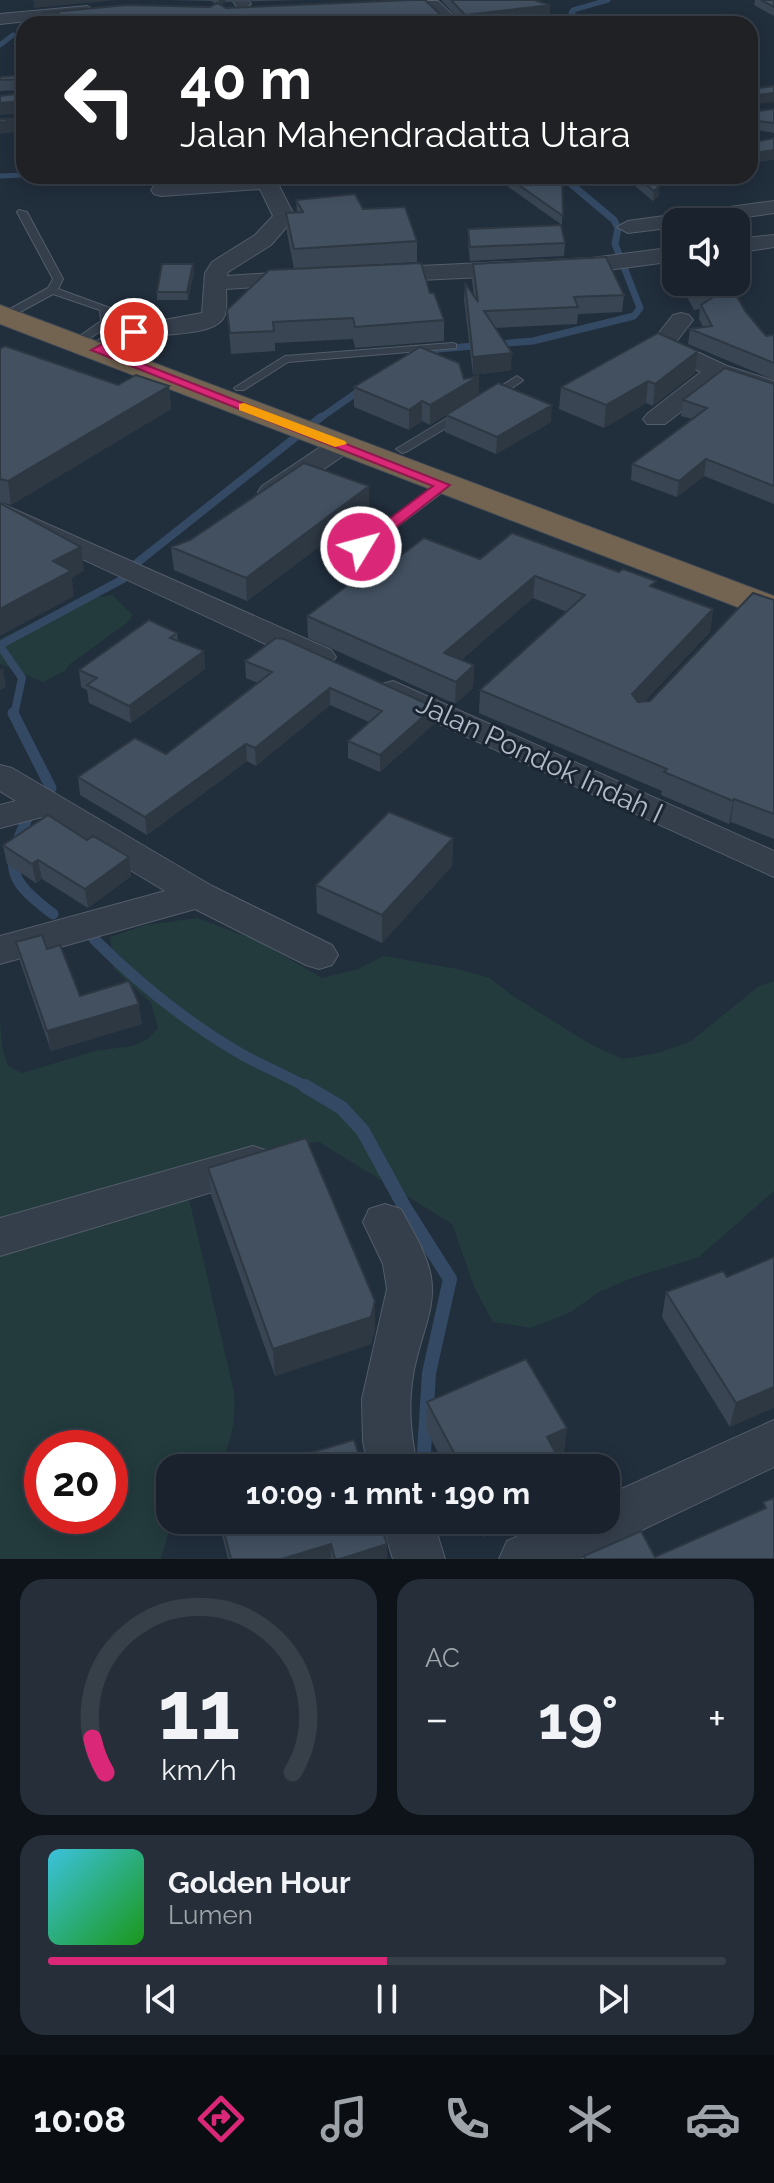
<!DOCTYPE html>
<html lang="id">
<head>
<meta charset="utf-8">
<style>
  body { margin:0; font-family:Raleway,sans-serif; background:#262f39; color:#f1f3f6; height:100vh; display:flex; flex-direction:column; font-size:30px; white-space:nowrap }
  * { box-sizing:border-box; margin:0 }
  p { font-size:26px; color:#9fa4aa }
  .icon { flex:none; width:44px; height:44px; fill:none; stroke:currentColor; stroke-width:2; stroke-linecap:round; stroke-linejoin:round }
  .map { position:relative; height:1559px; overflow:hidden }
  .details { display:flex; flex-direction:column; gap:20px; padding:20px; background:#0e1319; flex:1 }
  .details>* { flex:none }
  .hud { position:absolute; left:16px; top:16px; width:742px; height:168px; border-radius:24px; box-shadow:0 4px 20px #0003,0 0 0 2px #373f49; background:#202124; color:#fff; overflow:hidden }
  .tools { position:absolute; left:662px; top:208px; display:grid; gap:16px }
  .tools a { display:grid; place-items:center; width:88px; height:88px; border-radius:16px; background:#19222d; box-shadow:0 4px 20px #0003,0 0 0 2px #373f49; font-size:40px }
  .speed { position:absolute; left:24px; top:1430px; display:flex; gap:16px; font-size:40px; font-weight:700; text-align:center }
  .speed>* { display:grid; place-content:center; width:104px; height:104px; border-radius:50%; background:#19222d; box-shadow:0 4px 20px #0003,0 0 0 2px #373f49; line-height:1 }
  .speed .limit { border:12px solid #d22; background:#fff; color:#111 }
  .pin { position:absolute; display:grid; place-items:center; width:68px; height:68px; color:#fff; margin:-34px; border:4px solid #fff; border-radius:50%; box-shadow:0 2px 8px #0007 }
  .me { position:absolute; width:88px; margin:-44px; rotate:53deg; stroke-linejoin:round; filter:drop-shadow(0 0 6px #0008) }
  .turn { display:flex; align-items:center; gap:28px; height:168px; padding:0 32px; font-size:36px }
  .turn .icon { width:104px; height:104px; stroke-width:2.5 }
  .turn b { display:block; font-size:56px; line-height:68px }
  .big { font-size:60px; font-weight:700; line-height:1.1 }
  .details .tile { flex:1; display:flex; flex-direction:column; justify-content:center; gap:12px; min-width:0; padding:0 28px; border-radius:24px; background:#262f39 }
  .details .dial { align-items:center; gap:0 }
  .dial svg { height:208px; overflow:visible; fill:none; stroke:#373f49; stroke-width:7; stroke-linecap:round; text-anchor:middle }
  .dial text { fill:#f1f3f6; stroke:none }
  .song { display:flex; align-items:center; gap:24px }
  .cover { width:96px; height:96px; border-radius:12px; background:linear-gradient(135deg,hsl(190 70% 55%),hsl(120 70% 35%)) }
  .played { height:8px; border-radius:4px; background:linear-gradient(90deg,#db2777 50%,#373f49 50%) }
  .keys { display:flex; justify-content:space-around; direction:ltr }
  .heat { display:flex; justify-content:space-between; align-items:center; font-size:44px; direction:ltr }
  .details .tiles { flex:1; display:grid; gap:20px; grid-template-columns:1fr 1fr }
  .tile:last-child { grid-column:span 2 }
  .trip { position:absolute; left:156px; top:1454px; width:464px; height:80px; border-radius:24px; background:#19222d; box-shadow:0 4px 20px #0003,0 0 0 2px #373f49; font-weight:700; line-height:80px; text-align:center }
  .menu { display:flex; height:128px; justify-content:space-around; align-items:center; background:#0a0e12; color:#9fa4aa }
  .menu .icon { width:56px; height:56px }
  .menu .current { color:#db2777 }
  .menu b { font-size:36px; color:#f1f3f6 }
  .map>svg:first-child { display:block }
</style>
</head>
<body>
<div class="map">
<svg width="774" height="1559" viewBox="0 0 774 1559">
  <rect width="100%" height="100%" fill="#212e3c"/>
  <path fill="#233b3d" fill-rule="evenodd" d="M112,595L133,615L127,623L70,664L65,671L43,682L0,664V639L62,608L85,599Z
    M197,918L258,941L322,978L358,969L384,956L457,969L490,978L513,996L592,1045L623,1059L658,1053L691,1041L759,986L774,981V1191L699,1257L632,1278L599,1292L571,1312L531,1328L493,1322L475,1289L452,1224L319,1142L238,1153L188,1194L234,1392C236,1420 232,1445 217,1468H170L172,1520L161,1559H0V1022L3,1051L8,1066L22,1073L95,1051L132,1046L148,1039L158,1028L151,1003L113,968L110,937L145,925ZM42,1448H110V1516H42Z"/>
  <g fill="none" stroke-linecap="round" stroke-linejoin="round">
    <path stroke="#344a64" stroke-width="5" d="M588,24L571,13L573,10L608,0
      M0,45L13,35
      M0,176L24,175
      M562,176L573,186"/>
    <path stroke="#344a64" stroke-width="7" d="M419,357L438,349L533,341L634,316L640,308L615,244L618,228L614,220L571,184
      M319,419L363,388"/>
    <path stroke="#344a64" stroke-width="8" d="M0,645L123,579L133,566L321,417
      M0,646L22,678L14,715"/>
    <path stroke="#344a64" stroke-width="11" d="M13,713L51,788
      M27,819C3,870 10,881 53,914
      M94,939C139,984 186,1022 241,1054C262,1066 286,1075 308,1088"/>
    <path stroke="#344a64" stroke-width="14" d="M305,1086L342,1108L363,1131L405,1208L450,1279L429,1373L423,1468"/>
    <g stroke="#535d6a" stroke-width="2">
      <path id="lane" d="M19,210L27,212L63,279L58,289L110,308L111,324L80,345L70,343L101,321L100,310L53,294L9,318L0,317L1,314L48,288L53,279L17,212Z
        M452,343L456,344V348L288,362L244,390H236L234,388L285,356Z
        M517,376L523,380L521,382L492,401H484L482,398Z
        M464,408L470,412L468,415L406,452L402,453L396,449Z
        M443,481L449,485L448,488L366,550H356V544Z"/>
    </g>
    <g stroke="#535d6a" stroke-width="2">
      <path id="street" d="M232,0H248L251,4L243,9L237,7Z
        M426,1H438L462,24H444L426,7Z
        M87,6L95,11L93,14L0,24V14Z
        M254,176H274L295,217L271,245L228,272L227,276L304,271L315,278L312,283L226,289C226,297 228,314 222,320C209,336 161,333 142,338C123,343 109,360 88,355L85,350L88,345L126,327L202,313L205,273L212,262L255,235L273,216L260,189L161,196L154,194L151,190L154,186Z
        M774,201V213L711,222H676V227L628,233L617,227L628,221Z
        M774,235V247L736,253V239Z
        M676,247V261L592,272L377,282L366,275L377,268L592,258Z
        M681,313L689,315L693,320L676,342L727,366L774,381V397L722,380L665,424H647L643,419L647,414L701,372L657,352L651,343L673,315Z
        M341,437L350,439L354,445L350,451L282,498L272,500L262,498L258,492L262,486L332,439Z
        M0,503L331,650L336,657L331,664L320,666L309,664L0,521Z
        M393,681L774,851V877L382,698L377,691L382,684Z
        M0,765L12,768L212,886L332,945L338,955L332,965L319,969L306,965L195,909L0,964V936L165,891L42,817L0,828V805L16,801L0,791Z
        M253,1146L268,1151L274,1163L268,1175L0,1256V1218Z
        M385,1204L401,1209C412,1230 427,1253 431,1277C436,1305 423,1331 417,1357C407,1394 409,1431 418,1468H368L363,1441L362,1399L387,1289L383,1264L363,1222L369,1209Z
        M774,1420V1467L581,1559H499L507,1541L553,1520H606V1496Z
        M381,1520H433L445,1559H393Z"/>
    </g>
    <g stroke="#404a57" stroke-width="2">
      <path id="highway" d="M0,305L774,596V621L0,324Z"/>
    </g>
    <use href="#lane" fill="#353f4c" fill-rule="evenodd"/>
    <use href="#street" fill="#353f4c" fill-rule="evenodd"/>
    <use href="#highway" fill="#726451" fill-rule="evenodd"/>
  </g>
  <path fill="#394553" d="M170,0H297L226,2L220,5L226,8L442,16L460,24L43,23L42,13L210,7L216,4L211,1Z
    M441,0H534L550,15L475,24H463Z
    M755,0H774V16L754,5Z
    M24,75V90L0,91V77Z
    M774,109V133L757,130L756,134L750,136V112Z
    M493,176H562V225Z
    M623,176H653L659,195L653,201Z
    M296,200L363,209L417,241V262L333,267L430,293L444,320V341L355,348L353,339L275,343V351L231,354L227,310L294,269L287,233L286,213L297,212Z
    M468,229L565,243L564,256L470,261L468,242Z
    M676,250V282H729L745,311L766,336L774,335V380L688,344L690,329L703,327L699,319L700,309L694,310L684,291H681L664,266L665,251Z
    M473,264L624,295L622,312L578,314L577,324L495,328L511,370L473,375L464,300L465,283L474,297L472,281Z
    M194,272L188,300H157V292Z
    M0,349L118,385L169,386L171,409L11,505L0,502Z
    M698,351L695,373L653,406L646,403L604,428L559,409L561,387Z
    M464,379L479,395L551,422L496,454L445,432L446,415L430,425L422,421L409,430L354,407V387Z
    M774,384V504L704,476L677,497L631,480L632,464L692,419L681,416L683,400Z
    M369,509L247,601L174,570L171,547Z
    M480,559L655,588L713,609L710,632L644,702L650,701L774,600V839L731,822L729,824L661,795L662,791L479,713L480,690L567,612L533,598L461,660L474,665L473,688L455,704L308,638L307,616L358,588Z
    M177,633L178,641L204,651L205,669L131,723L89,703L87,690L81,687L79,670Z
    M245,661L434,707V724L380,772L348,758V741L369,722L330,705L256,766L247,761L147,835L80,795L78,777L166,754L258,683L246,678Z
    M453,838L452,866L382,943L317,913L316,885Z
    M87,840L129,857L131,876L88,908L42,879L36,883L7,864L3,845Z
    M16,942L47,949L80,996L142,1024L51,1051L20,962Z
    M208,1168L375,1329L371,1344L275,1376L211,1195Z
    M774,1257L730,1427L662,1317L666,1292L727,1277Z
    M427,1402L564,1455L558,1457L564,1468H446L426,1429Z
    M218,1520H379L387,1559H228Z
    M474,1520H520L483,1537Z"/>
  <path fill="#2e3843" d="M33,0H117L34,8Z
    M219,0H226V2L219,6Z
    M550,5V15L475,24H464L465,15Z
    M774,93V102L750,105V96Z
    M24,101V113L0,115V103Z
    M24,119V131L0,134V122Z
    M757,125L756,134L750,135V127Z
    M774,150V160L750,163V154Z
    M660,185L659,195L653,201L654,191Z
    M193,264L194,272L188,300L187,292Z
    M698,351L695,373L653,406L655,384Z
    M512,353L511,370L473,375V357Z
    M479,376V396L430,425V405Z
    M648,381L646,403L604,428L606,405Z
    M169,386L171,409L11,505L8,481Z
    M422,401V421L409,430V410Z
    M552,405L551,422L496,454L497,437Z
    M706,459L704,476L677,497L679,481Z
    M369,486V509L247,601L246,578Z
    M81,547L84,571L72,578L74,596L0,636V609L53,561Z
    M535,576L533,598L443,675L444,653Z
    M713,609L710,632L630,717L632,694Z
    M204,651L205,669L131,723L129,706Z
    M474,665L473,688L455,704L456,682Z
    M3,668L6,687L0,690V670Z
    M330,688V705L256,766L255,748Z
    M434,707V724L380,772V755Z
    M246,744L247,761L147,835L145,817Z
    M734,799L731,822L729,824L733,801Z
    M453,838L452,866L382,943V915Z
    M129,857L131,876L88,908L85,889Z
    M38,860L42,879L36,883L32,864Z
    M139,1004L142,1024L51,1051L47,1031Z
    M375,1301V1329L371,1344L275,1376L273,1349Z
    M774,1387V1408L730,1427L736,1403Z
    M567,1428L564,1455L544,1464L547,1437Z
    M485,1520H520L483,1537Z
    M331,1544V1559H282Z
    M387,1544V1559H340Z"/>
  <path fill="#425060" stroke="#2e3843" stroke-width="2" d="M411,0H425L442,16L450,17L460,24H63L58,12L42,13L127,5L210,7L217,3L226,8Z
    M451,0H534L550,5L465,15Z
    M761,0H774V7Z
    M24,75V79L0,80V77Z
    M774,86V93L750,96V89Z
    M24,93V101L0,103V96Z
    M774,109V123L750,120V112Z
    M24,118V119L0,122V119Z
    M750,120L757,125L750,127Z
    M774,138V150L750,154V143Z
    M506,176H562L563,216Z
    M635,176H653L660,185L654,191Z
    M355,194L363,209L405,207L417,241L294,249L286,213L303,212L296,200Z
    M561,225L565,243L470,247L468,229Z
    M676,250V267L665,251Z
    M606,257L624,295L574,297L578,307L484,311L512,353L473,357L465,283L478,302L473,264Z
    M421,263L430,293H434L444,320L355,327L353,318L273,322L274,331L230,333L227,310L269,270Z
    M162,264H193L187,292H157Z
    M689,282H729L745,311L766,336L774,335V363L690,329L712,326L701,305L718,294L696,295Z
    M658,333L698,351L655,384L648,381L606,405L561,387Z
    M5,346L118,385L136,375L169,386L8,481L0,479V349Z
    M420,347L459,363L464,379L479,376L430,405L422,401L409,410L354,387Z
    M725,368L774,384V486L706,459L679,481L632,464L707,408L683,400Z
    M498,383L552,405L497,437L446,415Z
    M304,463L369,486L246,578L171,547L190,540Z
    M0,503L81,547L53,561L71,571L0,609Z
    M512,533L619,572L623,569L656,581L650,586L713,609L632,694L638,702L650,701L753,593L774,600V814L734,799L733,801L664,772L667,769L480,690L585,595L535,576L444,653L474,665L456,682L307,616L348,585L358,588L424,538L480,559Z
    M149,620L177,633L170,638L204,651L129,706L87,685L97,678L79,670Z
    M276,638L284,639L434,707L380,755L348,741L382,711L330,688L255,748L246,744L145,817L78,777L135,738L166,754L272,672L245,661Z
    M389,812L453,838L382,915L316,885Z
    M48,815L87,840L93,836L129,857L85,889L38,860L32,864L3,845Z
    M42,935L47,949L60,945L80,996L129,981L139,1004L47,1031L16,942Z
    M306,1138L375,1301L371,1317L273,1349L208,1168Z
    M774,1257V1387L736,1403L666,1292L723,1271L727,1277Z
    M526,1359L567,1428L547,1437L564,1468H462L427,1402Z
    M354,1440L363,1468H258Z
    M774,1498V1559H585L584,1556L641,1531L655,1557L766,1508L763,1502Z
    M221,1520H379L387,1544L340,1559H335L331,1544L282,1559H231Z"/>
  <path fill="#db2777" stroke="#8e194d" stroke-width="2" d="M130,329L140,332L108,350L450,485L367,550H356V544L433,486L91,350Z"/>
  <path fill="#f59e0b" d="M244,403L345,441L347,444L335,447L239,410V404Z"/>
  <g text-anchor="middle" stroke-width="6" stroke-linejoin="round" paint-order="stroke">
    <g font-size="28" fill="#b0bac8" stroke="#1a2531">
      <text transform="translate(540 758) rotate(25)" y="10">Jalan Pondok Indah I</text>
    </g>
  </g>
</svg>
<div class="tools">
<a><svg class="icon" aria-label="sound" viewBox="0 0 24 24"><path d="M4 9h4l5-4v14l-5-4H4zM17 9q2 3 0 6"/></svg></a>
</div>
<div class="speed"><div class="limit">20</div></div>
<div class="pin" style="left:134px;top:332px;background:#d93025"><svg class="icon" aria-label="arrive" viewBox="0 0 24 24"><path d="M6 21V4h12l-3 4 3 4H6"/></svg></div>
<svg class="me" style="left:361px;top:547px" viewBox="-20 -20 40 40"><circle r="17" fill="#db2777" stroke="#fff" stroke-width="3"/><path d="M0-11L8 9 0 5-8 9z" fill="#fff"/></svg>
<div class="trip">10:09 · 1 mnt · 190 m</div>
<div class="hud">
<div class="turn"><svg class="icon" aria-label="left" viewBox="0 0 24 24"><path d="M17 20v-9H6M10 6l-5 5 5 5"/></svg><div><b>40 m</b>Jalan Mahendradatta Utara</div></div>
</div>
</div>
<section class="details">
<div class="tiles">
<div class="tile dial"><svg viewBox="0 0 100 80">
<path d="M14 69A42 42 0 1 1 86 69"/>
<path d="M14 69A42 42 0 0 1 9 56" stroke="#db2777"/>
<text x="50" y="56" font-size="32" font-weight="700">11</text>
<text x="50" y="72" font-size="11">km/h</text>
</svg></div>
<div class="tile"><p>AC</p>
<div class="heat"><a>−</a><b class="big">19°</b><a>+</a></div>
</div>
<div class="tile">
<div class="song"><i class="cover"></i><div><b>Golden Hour</b><p>Lumen</p></div></div>
<div class="played"></div>
<div class="keys"><svg class="icon" aria-label="previous" viewBox="0 0 24 24"><path d="M18 5L8 12l10 7zM5 5v14"/></svg><svg class="icon" aria-label="pause" viewBox="0 0 24 24"><path d="M8 5v14M16 5v14"/></svg><svg class="icon" aria-label="next" viewBox="0 0 24 24"><path d="M6 5l10 7-10 7zM19 5v14"/></svg></div>
</div>
</div>
</section>
<nav class="menu">
<b>10:08</b>
<svg class="icon current" aria-label="directions" viewBox="0 0 24 24"><path d="M12 3l9 9-9 9-9-9zM9 14v-3h6M13 9l2 2-2 2"/></svg>
<svg class="icon" aria-label="music" viewBox="0 0 24 24"><path d="M9 18V5l10-2v13"/><circle cx="6" cy="18" r="3"/><circle cx="16" cy="16" r="3"/></svg>
<svg class="icon" aria-label="phone" viewBox="0 0 24 24"><path d="M5 4h4l2 5-3 2q2 4 5 5l2-3 5 2v4C11 20 4 13 5 4z"/></svg>
<svg class="icon" aria-label="climate" viewBox="0 0 24 24"><path d="M12 3v18M4 7l16 10M4 17L20 7"/></svg>
<svg class="icon" aria-label="car" viewBox="0 0 24 24"><path d="M5 17H2v-5l4-1 3-4h7l3 4 3 1v5h-3M9 17h6M6 11h13"/><circle cx="7" cy="17" r="2"/><circle cx="17" cy="17" r="2"/></svg>
</nav>
</body>
</html>
